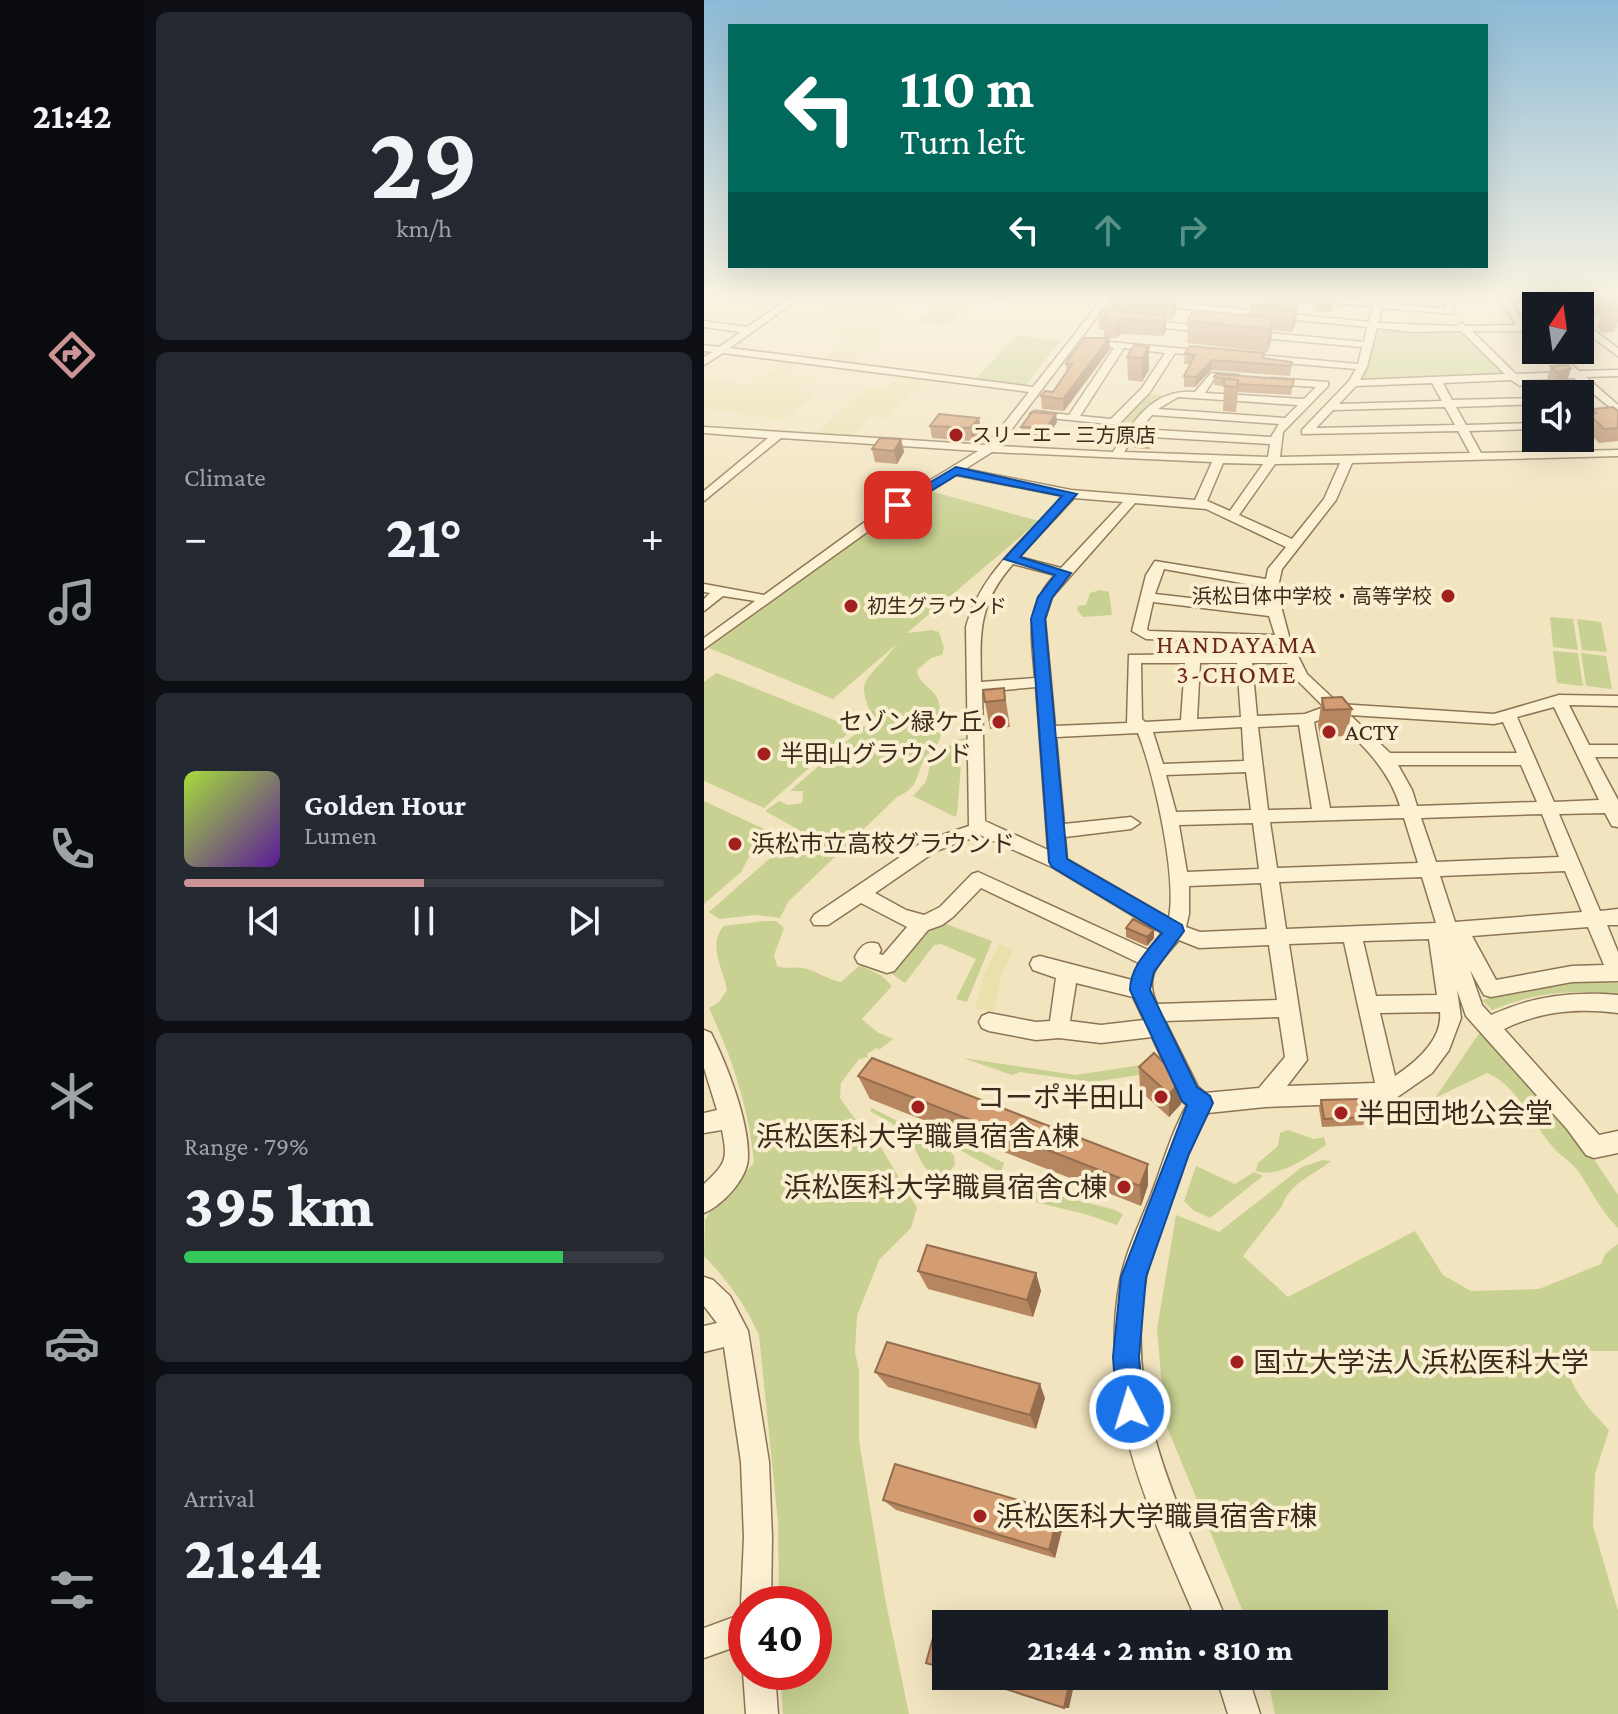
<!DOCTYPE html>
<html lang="en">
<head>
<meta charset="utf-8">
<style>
  body { margin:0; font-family:"Crimson Pro","Noto Sans JP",serif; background:#242831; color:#f1f3f6; height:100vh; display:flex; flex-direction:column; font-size:30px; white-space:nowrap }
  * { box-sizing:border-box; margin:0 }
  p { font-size:26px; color:#9ea1a6 }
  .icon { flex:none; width:44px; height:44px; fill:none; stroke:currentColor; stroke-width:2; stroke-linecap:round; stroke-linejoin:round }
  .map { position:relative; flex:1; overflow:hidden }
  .details { display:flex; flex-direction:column; gap:12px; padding:12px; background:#0d0f14; width:560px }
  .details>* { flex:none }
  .guide { position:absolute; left:24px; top:24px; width:760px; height:244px; border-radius:0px; box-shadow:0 8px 32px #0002; background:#00695c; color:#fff; overflow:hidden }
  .needle { width:52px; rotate:13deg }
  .buttons { position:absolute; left:818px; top:292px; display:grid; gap:16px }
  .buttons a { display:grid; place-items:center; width:72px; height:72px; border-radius:0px; background:#171b24; box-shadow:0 8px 32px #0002; font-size:40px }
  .speed { position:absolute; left:24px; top:1586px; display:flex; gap:16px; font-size:40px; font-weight:700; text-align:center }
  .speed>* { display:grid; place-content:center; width:104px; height:104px; border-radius:50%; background:#171b24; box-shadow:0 8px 32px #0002; line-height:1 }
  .speed .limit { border:12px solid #d22; background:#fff; color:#111 }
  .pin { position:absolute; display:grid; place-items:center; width:68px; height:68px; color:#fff; margin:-34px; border-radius:16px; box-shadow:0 4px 12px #0006 }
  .me { position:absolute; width:88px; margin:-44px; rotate:355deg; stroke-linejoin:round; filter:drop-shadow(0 0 6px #0008) }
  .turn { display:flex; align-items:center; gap:28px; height:168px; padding:0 40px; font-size:36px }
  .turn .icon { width:104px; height:104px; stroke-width:2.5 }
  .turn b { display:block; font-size:56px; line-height:68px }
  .lanes { display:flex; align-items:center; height:76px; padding:0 40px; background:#0003; justify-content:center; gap:40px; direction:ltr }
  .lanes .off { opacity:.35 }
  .big { font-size:60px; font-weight:800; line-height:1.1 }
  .details .widget { flex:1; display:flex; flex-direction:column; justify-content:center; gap:12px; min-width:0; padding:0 28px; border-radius:12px; background:#242831 }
  .details .dial { align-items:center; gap:0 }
  .dial b { font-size:104px; line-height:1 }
  .song { display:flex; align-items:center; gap:24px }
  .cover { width:96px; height:96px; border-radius:12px; background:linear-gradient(135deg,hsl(80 70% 55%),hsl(270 70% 35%)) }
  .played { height:8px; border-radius:4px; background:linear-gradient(90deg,#cd9495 50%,#363941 50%) }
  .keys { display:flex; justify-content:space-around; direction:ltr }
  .heat { display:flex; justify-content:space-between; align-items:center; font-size:44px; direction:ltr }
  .charge { height:12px; border-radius:6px; background:linear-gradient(90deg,#34c759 79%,#363941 0) }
  .trip { position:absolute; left:228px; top:1610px; width:456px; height:80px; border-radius:0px; background:#171b24; box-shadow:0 8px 32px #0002; font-weight:800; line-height:80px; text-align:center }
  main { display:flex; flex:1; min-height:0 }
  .dock { display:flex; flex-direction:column; width:144px; justify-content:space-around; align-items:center; background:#090b0e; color:#9ea1a6 }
  .dock .icon { width:56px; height:56px }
  .dock .active { color:#cd9495 }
  .dock b { font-size:36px; color:#f1f3f6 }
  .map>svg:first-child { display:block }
</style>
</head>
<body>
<main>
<nav class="dock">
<b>21:42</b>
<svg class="icon active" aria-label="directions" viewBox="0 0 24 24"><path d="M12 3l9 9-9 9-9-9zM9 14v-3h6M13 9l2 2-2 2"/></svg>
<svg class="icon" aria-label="music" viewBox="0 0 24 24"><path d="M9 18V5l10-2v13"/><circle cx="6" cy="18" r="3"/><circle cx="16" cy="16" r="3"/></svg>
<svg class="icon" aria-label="phone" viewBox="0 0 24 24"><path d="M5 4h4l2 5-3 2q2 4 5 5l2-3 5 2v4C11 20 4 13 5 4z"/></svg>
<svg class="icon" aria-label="climate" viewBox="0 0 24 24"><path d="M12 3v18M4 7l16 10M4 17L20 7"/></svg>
<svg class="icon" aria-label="car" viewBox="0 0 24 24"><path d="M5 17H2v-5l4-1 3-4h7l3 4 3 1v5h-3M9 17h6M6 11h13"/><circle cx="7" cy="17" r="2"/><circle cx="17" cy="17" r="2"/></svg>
<svg class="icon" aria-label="filters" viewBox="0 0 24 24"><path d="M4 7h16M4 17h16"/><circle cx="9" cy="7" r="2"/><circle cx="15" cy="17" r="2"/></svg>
</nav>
<section class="details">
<div class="widget dial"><b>29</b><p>km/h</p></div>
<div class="widget"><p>Climate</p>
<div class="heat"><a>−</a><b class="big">21°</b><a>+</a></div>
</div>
<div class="widget">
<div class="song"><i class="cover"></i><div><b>Golden Hour</b><p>Lumen</p></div></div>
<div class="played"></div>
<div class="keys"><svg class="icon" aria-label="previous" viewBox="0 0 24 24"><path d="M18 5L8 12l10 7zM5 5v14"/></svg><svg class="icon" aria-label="pause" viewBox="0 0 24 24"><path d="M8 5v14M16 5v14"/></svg><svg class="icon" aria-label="next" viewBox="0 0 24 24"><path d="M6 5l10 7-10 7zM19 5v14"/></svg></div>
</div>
<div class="widget"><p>Range · 79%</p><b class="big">395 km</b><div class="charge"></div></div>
<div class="widget"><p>Arrival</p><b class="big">21:44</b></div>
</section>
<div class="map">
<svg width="914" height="1714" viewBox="0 0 914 1714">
  <rect width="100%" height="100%" fill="#f2e4bf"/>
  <path fill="#e9e0ac" d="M98,297L151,301L157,297H213L187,319L84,307Z
    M0,299L70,307L54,319L0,313Z
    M109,311L172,318L169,322L188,324L186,326L190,327L147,366L119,362L144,337L65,327L72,322L64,321L71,316L98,319Z
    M79,361L94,363L84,374L108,377L94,390L115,392L79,420L0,409V379L50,385Z
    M196,376L223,380L183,419L166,416L147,437L112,434L162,387L182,390Z
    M295,944L309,950L296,978L290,1012L271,1008L281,972Z"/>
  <path fill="#c9d192" d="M243,297H274L244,325L215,322Z
    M676,328L763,334L805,377L658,380Z
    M313,335L356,341L321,386L271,379Z
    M443,394L458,395L411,446L394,448Z
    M226,491L335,521L203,633L228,630L235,632L240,648L238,655L227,658L213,670C214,684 229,687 234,700C238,711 240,733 234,743C231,749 224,752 221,758C211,775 216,787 193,797L84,902L76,918L51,915L15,919L5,912L97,831L61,811L75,801L84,805L98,803L99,791H86L160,726L174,731C150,673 157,690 194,643L129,699L5,648L119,563Z
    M396,590L405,592L408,615L379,617L373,610L374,606L382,605L386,593Z
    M846,617L869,619L874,650L849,647Z
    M873,619L897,622L903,652L878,650Z
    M849,651L874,653L879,686L853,683Z
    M877,653L902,656L908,689L882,686Z
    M12,673H13L150,728L60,808L0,781V682Z
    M264,738L265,741H259L253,814L251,817L209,796L222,782L226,765L232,757L254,739Z
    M0,801L60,829L37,872L0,904Z
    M61,921H72L80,928L70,955L73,966C82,970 90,966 99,968C112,971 123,979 137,982L156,965L178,976L188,986L158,1019L173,1032L189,1039L175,1050L173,1048L163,1054L164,1057L155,1059L137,1083L136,1098L164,1137L175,1144L213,1208L207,1228L175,1260L153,1316L151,1352L155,1371V1440L181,1598L205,1714H79L76,1672H110V1604H75L74,1522L55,1335C41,1304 24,1281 0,1256L1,1220L9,1206L50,1163C45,1108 28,1058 5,1008L15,1002L23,990C19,968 3,944 20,926Z
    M242,924L288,941L263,1002L252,999L272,959L237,944L230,945L201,983L185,972L218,930Z
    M869,981L914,983V995C870,988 829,993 788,1010L778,1000L821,988Z
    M776,1032L873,1134L914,1195V1228C897,1211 888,1192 875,1172C868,1162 856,1156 848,1146C829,1124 812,1084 783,1073L731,1098Z
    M259,1058L372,1075L443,1064L444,1071L435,1075L388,1082L316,1072L308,1075Z
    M168,1108L225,1137L237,1136L262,1144L300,1163L297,1173L247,1145L244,1149L250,1156L251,1165L244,1173L234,1178C217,1171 214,1150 204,1137C194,1125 179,1119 166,1111Z
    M584,1130L610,1139L620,1137L622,1145C604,1157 574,1179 552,1171L554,1163L574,1146L576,1133Z
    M619,1160L627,1161C609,1176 586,1182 578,1206L539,1256L584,1297L711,1231L739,1275L767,1291L835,1289L897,1264L901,1254L914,1244V1351H861C862,1386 882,1405 905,1430L891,1474L889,1526L914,1611V1714H571L563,1676H670V1624H544L461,1422L453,1329L472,1215L515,1232L598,1167Z
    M492,1166L531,1184L550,1172L559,1176L506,1218L489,1210L480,1201Z
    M288,1179L408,1209L419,1214L413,1225L381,1214L280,1190L277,1184Z"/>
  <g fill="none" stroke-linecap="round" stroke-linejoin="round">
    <g stroke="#8d7455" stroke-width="3">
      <path id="minor" d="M87,297H97L26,348L329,387L400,297H408L295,446L409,452C431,420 448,389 491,392L507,373L534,375L539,378L534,381L510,379L501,393L600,399L612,387L567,384L562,381L567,378L624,382V386L579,432L576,457L766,453L754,431L598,434V430L645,381L652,369L544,360L539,357L544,354L654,364L658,347L546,337L541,334L546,331L660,342L663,327L445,305L448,300L665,322L669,307L584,297H613L742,309L737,297H746L751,314L678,308L674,323L752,326L757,323L762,326L812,325L795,297H804L821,325L832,327L826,330L832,334V342L816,331H768L812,374L863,372L839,350H850L875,371L914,370V376L882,377L914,405V414L870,378L819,380L821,383L816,386L807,380L739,383L748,400L832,398V404L752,407L762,425L832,423V429L765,431L777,453L914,450V456L648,463L632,500L578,569L573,591L586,640L603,674L635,704L790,714L855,695L914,696V706L865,705L885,745H914V757H891L914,800V827L908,826L901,813L855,814L896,911L914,909V925H903L914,952V981L868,982L787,997L780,995L766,970L778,1005L787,1015C829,996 868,991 914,995V1013C873,1008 837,1011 800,1029L895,1135L914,1131V1153L890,1158L882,1155L863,1129L762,1016L753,990L757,1018L745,1050L728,1073L692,1098L672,1103L561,1107L504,1113C486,1137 480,1169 469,1197C459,1224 447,1250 442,1278C418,1407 477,1509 524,1624H494C446,1511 393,1406 416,1281C422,1251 436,1223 447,1195C459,1164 467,1133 483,1105L478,1101L448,1037L397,1043L355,1038L332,1040L285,1031L278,1028L275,1022L278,1016L285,1013L332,1022L346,1021L352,978L329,970L326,964L329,958L336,956L428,980L435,963L277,888L249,917L238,925L224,930L190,971L183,973L154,963L151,957C156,947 162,940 174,944L177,950L175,954L179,955L203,927L157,903L124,925H110L107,920L110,915L220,841L265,826L262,627C277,570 323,539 359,496L252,475L184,517L0,649V638L51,601L19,596L0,611V599L6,593L0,592V584L60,595L176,511L274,451L77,438L0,501V491L64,438L0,433V427L283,445L325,392L19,353L0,365V357L8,352L0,351V345L15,347L37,332L0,327V321L43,327ZM673,328L710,332L757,331L801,374L656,380L663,367ZM728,383L738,401L635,404L652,386ZM474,397L594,405L581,418L454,409ZM741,407L751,425L612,428L629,410ZM448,415L575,424L567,437L436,429ZM431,436L566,444L564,457L420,452ZM288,452L508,462L491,500L367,490L261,469ZM519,463L559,464L526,511L503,501ZM636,463L620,499L588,539L535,515L571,464ZM370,498L419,502L357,568L315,557ZM431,503L502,509L582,547L564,569L562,579L451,561L442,575L428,631L442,639L574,644L578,653L425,655L423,723L351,726L341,619L348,597ZM309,564L351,575C320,608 328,636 331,678L277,682C276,632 274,604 309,564ZM460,569L560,587L563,607L451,594ZM449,602L565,616L571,635L445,631L443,629ZM437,663H481L477,720L441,722L438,719ZM496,663H533L537,717L493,719ZM548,663H583L592,679L620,707L601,714L553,716ZM332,687L344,850L281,821L278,692ZM850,707L895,800L850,802L813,717ZM628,715C656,743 684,767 696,806L626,808L610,722ZM646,715L790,724L799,722L813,753H686ZM595,725L608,809L564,810L554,727ZM538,727L540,761L459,764L449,732ZM434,733C450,774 473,875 465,918L363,859L361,837L427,829L436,823L427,817L360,824L352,737ZM694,765H817L833,802L713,806L708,790ZM542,772L547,810L472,812L462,775ZM838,814L855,857L732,862L717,818ZM700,818L714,863L573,868L566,822ZM549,823L555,869L483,872L475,825ZM276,835L348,867L458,933L444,950L274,872L268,874L236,907L220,915L202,910L171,893L232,851ZM861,871L878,912L751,922L736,876ZM718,877L732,923L582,929L575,882ZM557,883L563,929L496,932L482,927L485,914V886ZM884,927L900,965L868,966L792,980L768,936ZM725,939L733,995L672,996L659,941ZM475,940L495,948L565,945L573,1000L453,1004C439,975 456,962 475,940ZM640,942L671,1083L583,1086L603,1060L585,944ZM372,983L429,997L440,1020L397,1025L366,1021ZM736,1012C739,1039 712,1062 691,1076L676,1013ZM575,1017L581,1057L555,1088L501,1093L494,1087L461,1021Z
        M854,297H862L864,306H854Z
        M438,320L508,327L513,330L508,333L435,325V321Z
        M876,320L914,348V356L876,328Z
        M381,340L506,351L511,354L506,357L471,353L446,392L414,425L327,416L326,414L331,411L365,415L410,348L381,344ZM420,348L461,353L438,388L407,419L376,416Z
        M0,1030L7,1033C23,1065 45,1121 44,1157C44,1178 19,1205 0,1213V1184C22,1163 24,1160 18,1130L0,1133V1113L13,1110L0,1068Z
        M0,1277L9,1280L26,1296L44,1331L65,1462L68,1537L67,1604H42V1643L0,1658V1628L41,1613L37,1604L40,1537L37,1462L20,1347L0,1352V1326L13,1323L0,1306Z
        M42,1666V1672H71L74,1714H42L39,1672Z
        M512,1676H544L556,1714H524Z"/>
    </g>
    <use href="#minor" fill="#fcf1d3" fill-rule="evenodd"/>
  </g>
  <path fill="#b68661" d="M278,297H305L300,299L278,298Z
    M406,297H472V312L468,319H462V330L459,336L416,334L414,338H405L406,349L360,411L338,409L337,396L349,392L363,373L362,364L400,337V330L395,329V314L407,310Z
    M603,297H630L627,313L611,311V305L603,304Z
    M874,297H914L912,305L914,306V320L910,332L899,333L893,328L897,316L880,317L873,299Z
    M594,301L592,323L588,332L568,330L567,341L563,352L483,343L484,321L545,316L546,305L564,304Z
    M445,347V370L438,382L424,380L423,357Z
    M481,353H560V358L588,362L586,376L507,370L491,387H480V376L486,364H480Z
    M847,366L867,368L862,384L849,389L842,382Z
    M510,377L590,380L587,395L534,392L532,412L519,411L520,386L510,385Z
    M889,409L914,411V441L895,443L879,427L884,413H887Z
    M275,418L277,431L268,441L228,438L226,426Z
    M353,422L344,436L318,435L317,427Z
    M197,439L200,452L193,464L171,462L168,449Z
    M430,439L448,440L446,449L430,448Z
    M300,688L306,727L286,729L281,702Z
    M618,698L648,709L643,736L616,737L614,725Z
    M422,928L450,930V938L443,946L422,937Z
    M435,1067L477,1104L465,1117L436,1091Z
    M154,1076L444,1185L437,1206L166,1099Z
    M617,1100L662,1117L659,1125L618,1127L615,1108Z
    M214,1271L332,1273L337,1291L329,1317L224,1289Z
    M171,1372L341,1398L332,1429L184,1387Z
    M179,1500L360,1522L351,1558L192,1510Z"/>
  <path fill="#946d4f" d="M468,297H472V312L468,319Z
    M594,301L592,323L588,332L590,309Z
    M462,316V330L459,336V322Z
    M569,318L567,341L563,352L565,329Z
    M416,319V334L414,338L413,324Z
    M405,338L406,349L360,411L359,399Z
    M445,347V370L438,382V358Z
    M508,360L507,370L491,387L492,377Z
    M867,368L862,384L849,389L854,373Z
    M352,414L353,422L344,436L343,427Z
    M275,418L277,431L268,441L266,428Z
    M197,439L200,452L193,464L190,451Z
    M450,930V938L443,946V937Z
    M478,1081L477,1104L465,1117V1094Z
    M444,1164V1185L437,1206L436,1186Z
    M332,1273L337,1291L329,1317L323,1300Z
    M336,1384L341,1398L332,1429L326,1415Z
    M355,1512L360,1522L351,1558L345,1550Z
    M367,1676H372L365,1708H360Z"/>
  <path fill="#d49c71" stroke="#946d4f" stroke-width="2" d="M423,297H470L468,301Z
    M566,298L594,301L590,309L546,305L564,304Z
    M900,305H912L914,306V309L907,310Z
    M398,309L462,316L459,322L416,319L413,324L399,322L404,317L395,314Z
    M489,310L569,318L565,329L484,321Z
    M381,338H405L359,399L337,396L341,391L349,392L368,364H362L365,358Z
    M430,345L445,347L438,358L423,357Z
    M486,346L560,353L559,358L588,362L587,366L508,360L492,377L480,376L491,355L481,353Z
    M864,365L867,368L854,373L847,366Z
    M512,374L590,380L588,387L534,384V380L510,377Z
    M520,379L534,380L533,387L520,386Z
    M909,407L914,411V428L900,429L884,413H892L889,409Z
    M328,412L352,414L343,427H317Z
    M235,414L275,418L266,428L226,426Z
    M433,431L448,432L446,440L430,439Z
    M176,438L197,439L190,451L168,449Z
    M300,688L301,700L281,702L279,690Z
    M638,697L648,709L620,710L618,698Z
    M429,919L450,930L443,937L422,928Z
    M450,1053L478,1081L465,1094L435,1067Z
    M168,1058L444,1164L436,1186L154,1076Z
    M659,1099L662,1117L620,1119L617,1100Z
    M223,1245L332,1273L323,1300L214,1271Z
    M183,1342L336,1384L326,1415L171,1372Z
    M191,1464L355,1512L345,1550L179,1500Z
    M234,1620L246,1624H242V1669L222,1663Z
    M262,1676H367L360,1708Z"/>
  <linearGradient id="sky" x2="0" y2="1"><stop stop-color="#8cbad6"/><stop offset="0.55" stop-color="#f9f3e2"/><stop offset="1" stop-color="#f9f3e2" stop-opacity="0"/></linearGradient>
  <rect width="914" height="536" fill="url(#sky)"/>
  <path fill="#1a73e8" stroke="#114b97" stroke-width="2" d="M252,467L373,494L316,557L367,573L348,598L341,619L363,859L478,925L480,931L450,972L446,990L493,1087L506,1096L509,1103L485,1154L442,1277L435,1357L440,1409L436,1418L426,1422L417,1418L413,1409L409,1357L417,1277L483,1105L478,1101L426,990C426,967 445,949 458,933L348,867L345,862L327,619L334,597L351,575L300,559L358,496L253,475L199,508L188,505Z"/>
  <g fill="#a2211f" stroke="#f9eed0" stroke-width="3">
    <circle cx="252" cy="435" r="8"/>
    <circle cx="744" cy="596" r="8"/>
    <circle cx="147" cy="606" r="8"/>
    <circle cx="295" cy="722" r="8"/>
    <circle cx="625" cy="732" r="8"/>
    <circle cx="60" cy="754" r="8"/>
    <circle cx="31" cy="844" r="8"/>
    <circle cx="457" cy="1097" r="8"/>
    <circle cx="214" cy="1107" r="8"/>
    <circle cx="637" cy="1113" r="8"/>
    <circle cx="420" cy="1187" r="8"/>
    <circle cx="533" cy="1362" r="8"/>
    <circle cx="276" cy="1516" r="8"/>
  </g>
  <g text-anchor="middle" stroke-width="8" stroke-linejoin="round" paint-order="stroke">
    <g font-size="20" fill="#3b2b1c" stroke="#f9eed0" text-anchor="start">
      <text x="268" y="442">スリーエー 三方原店</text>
      <text x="728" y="603" text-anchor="end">浜松日体中学校・高等学校</text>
      <text x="163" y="613">初生グラウンド</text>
    </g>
    <g font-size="24" fill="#3b2b1c" stroke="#f9eed0" text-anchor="start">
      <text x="279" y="730" text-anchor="end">セゾン緑ケ丘</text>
      <text x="641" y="740">ACTY</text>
      <text x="76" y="762">半田山グラウンド</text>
      <text x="47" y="852">浜松市立高校グラウンド</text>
    </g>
    <g font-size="26" letter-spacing="2" fill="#6c2a16" stroke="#f9eed0">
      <text x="533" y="653">HANDAYAMA<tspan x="533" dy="30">3-CHOME</tspan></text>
    </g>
    <g font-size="28" fill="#3b2b1c" stroke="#f9eed0" text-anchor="start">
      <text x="441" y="1107" text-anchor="end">コーポ半田山</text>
      <text x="653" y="1123">半田団地公会堂</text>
      <text x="214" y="1146" text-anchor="middle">浜松医科大学職員宿舎A棟</text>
      <text x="404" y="1197" text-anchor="end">浜松医科大学職員宿舎C棟</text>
      <text x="549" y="1372">国立大学法人浜松医科大学</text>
      <text x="292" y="1526">浜松医科大学職員宿舎F棟</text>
    </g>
  </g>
</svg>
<div class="buttons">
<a><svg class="needle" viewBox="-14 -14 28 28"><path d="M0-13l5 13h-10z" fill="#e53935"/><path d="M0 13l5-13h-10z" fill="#9ea1a6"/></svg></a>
<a><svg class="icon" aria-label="sound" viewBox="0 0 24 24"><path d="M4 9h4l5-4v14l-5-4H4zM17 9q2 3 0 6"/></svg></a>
</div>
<div class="speed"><div class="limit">40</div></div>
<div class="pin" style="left:194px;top:505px;background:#d93025"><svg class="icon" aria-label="arrive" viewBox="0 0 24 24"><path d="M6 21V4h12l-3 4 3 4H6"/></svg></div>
<svg class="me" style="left:426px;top:1409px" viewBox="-20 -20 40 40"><circle r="17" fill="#1a73e8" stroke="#fff" stroke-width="3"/><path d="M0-11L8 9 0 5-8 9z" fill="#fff"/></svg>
<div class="trip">21:44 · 2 min · 810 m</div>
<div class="guide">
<div class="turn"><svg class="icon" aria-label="left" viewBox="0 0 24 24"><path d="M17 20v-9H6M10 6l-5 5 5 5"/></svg><div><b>110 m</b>Turn left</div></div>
<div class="lanes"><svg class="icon" aria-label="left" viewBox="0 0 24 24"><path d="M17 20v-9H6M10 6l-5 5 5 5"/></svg><svg class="icon off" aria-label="ahead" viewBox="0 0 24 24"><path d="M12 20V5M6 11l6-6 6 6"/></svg><svg class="icon off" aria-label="right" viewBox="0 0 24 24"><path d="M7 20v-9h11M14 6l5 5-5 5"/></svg></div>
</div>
</div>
</main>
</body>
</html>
